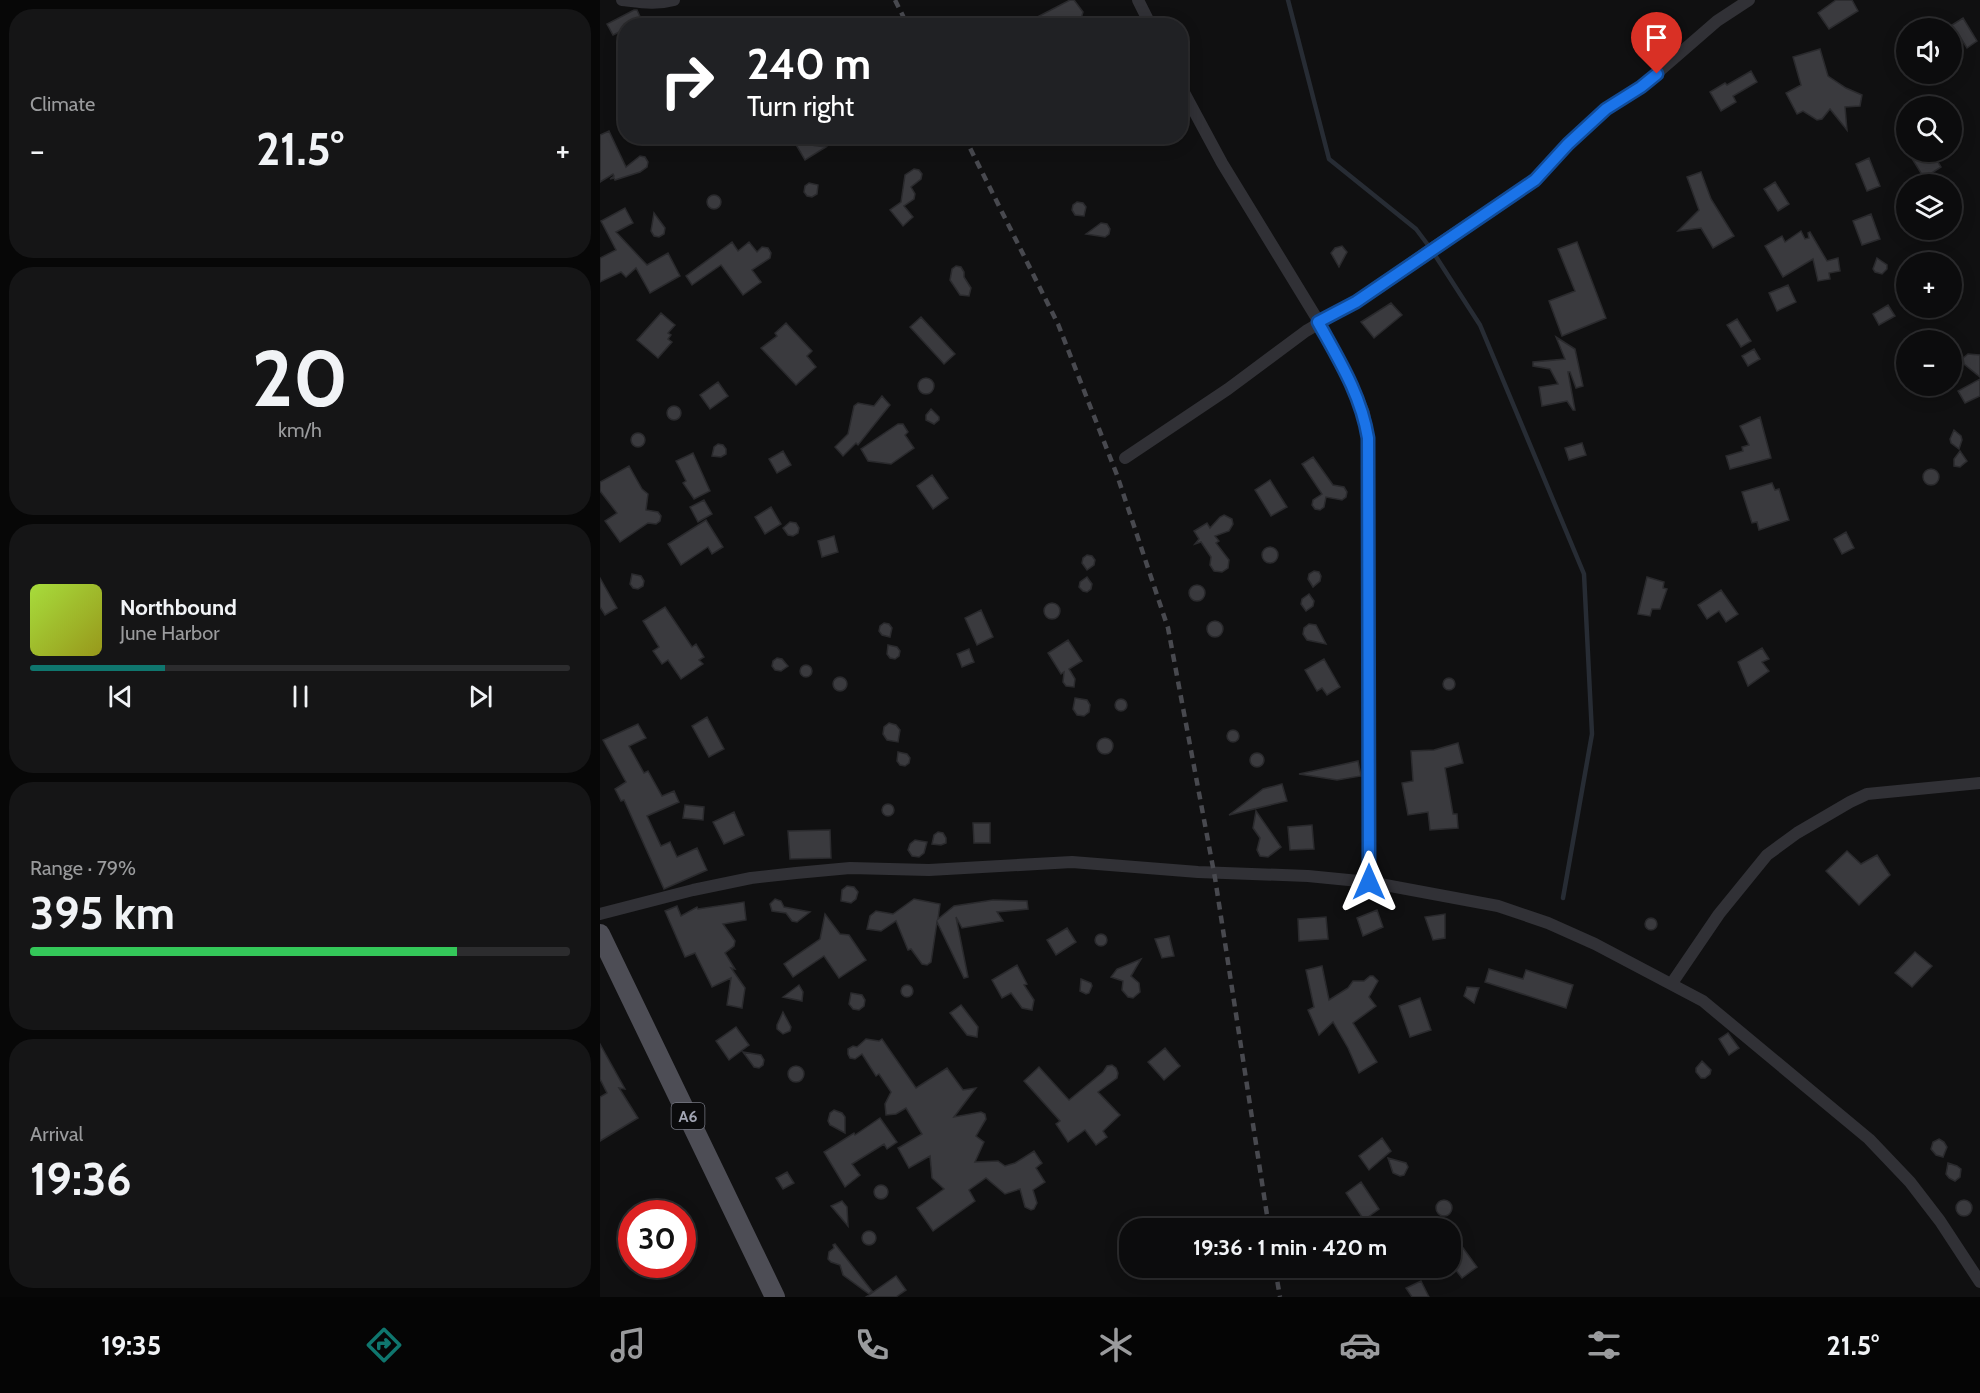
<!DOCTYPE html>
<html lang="en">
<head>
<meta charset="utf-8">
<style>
  body { margin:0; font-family:Cabin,sans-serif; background:#151516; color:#f1f3f6; height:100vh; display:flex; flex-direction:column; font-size:22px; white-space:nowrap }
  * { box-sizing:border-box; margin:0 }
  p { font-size:20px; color:#9a9b9d }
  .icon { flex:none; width:33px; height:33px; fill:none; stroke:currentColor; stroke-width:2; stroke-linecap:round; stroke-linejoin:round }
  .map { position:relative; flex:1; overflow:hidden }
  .details { display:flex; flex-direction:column; gap:9px; padding:9px; background:#070707; width:600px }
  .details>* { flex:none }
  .guide { position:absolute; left:18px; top:18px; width:570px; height:126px; border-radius:24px; box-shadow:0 3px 15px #0003,0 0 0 2px #2c2c2e; background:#202124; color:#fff; overflow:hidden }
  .fabs { position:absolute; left:1296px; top:18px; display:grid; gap:12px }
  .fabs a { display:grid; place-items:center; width:66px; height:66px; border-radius:50%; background:#0c0c0d; box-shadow:0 3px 15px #0003,0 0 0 2px #2c2c2e; font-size:30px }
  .speed { position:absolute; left:18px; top:1200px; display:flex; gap:12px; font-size:30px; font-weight:700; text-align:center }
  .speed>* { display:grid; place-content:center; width:78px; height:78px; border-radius:50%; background:#0c0c0d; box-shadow:0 3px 15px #0003,0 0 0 2px #2c2c2e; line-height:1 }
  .speed .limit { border:9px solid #d22; background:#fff; color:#111 }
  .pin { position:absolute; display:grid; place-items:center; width:51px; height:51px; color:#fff; margin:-62px -26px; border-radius:50% 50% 50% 0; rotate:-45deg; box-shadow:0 0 6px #0007 }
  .pin .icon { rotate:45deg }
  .me { position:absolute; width:66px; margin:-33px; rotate:0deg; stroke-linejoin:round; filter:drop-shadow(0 0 4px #0008) }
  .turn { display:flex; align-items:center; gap:21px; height:126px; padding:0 30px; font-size:27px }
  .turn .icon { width:78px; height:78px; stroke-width:2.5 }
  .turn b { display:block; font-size:42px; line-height:51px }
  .big { font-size:45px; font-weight:700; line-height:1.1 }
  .details .card { flex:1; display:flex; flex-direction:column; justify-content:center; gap:9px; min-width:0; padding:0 21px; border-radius:24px; background:#151516 }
  .details .dial { align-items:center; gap:0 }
  .dial b { font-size:78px; line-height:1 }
  .song { display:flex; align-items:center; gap:18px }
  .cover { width:72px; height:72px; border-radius:9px; background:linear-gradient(135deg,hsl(80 70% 55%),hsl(60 70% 35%)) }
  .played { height:6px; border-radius:3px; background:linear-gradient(90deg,#0f766e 25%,#2c2c2e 25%) }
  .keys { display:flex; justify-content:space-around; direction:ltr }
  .heat { display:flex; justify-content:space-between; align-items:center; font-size:33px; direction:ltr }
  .charge { height:9px; border-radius:4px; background:linear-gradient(90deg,#34c759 79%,#2c2c2e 0) }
  .trip { position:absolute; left:519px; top:1218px; width:342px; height:60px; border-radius:24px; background:#0c0c0d; box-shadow:0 3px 15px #0003,0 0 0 2px #2c2c2e; font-weight:700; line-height:60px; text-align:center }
  .menu { display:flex; height:96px; justify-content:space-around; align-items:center; background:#050505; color:#9a9b9d }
  .menu .icon { width:42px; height:42px }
  .menu .on { color:#0f766e }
  .menu b { font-size:27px; color:#f1f3f6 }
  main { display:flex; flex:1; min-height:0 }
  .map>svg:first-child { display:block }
</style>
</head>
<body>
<main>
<section class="details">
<div class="card"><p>Climate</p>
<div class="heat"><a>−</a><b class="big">21.5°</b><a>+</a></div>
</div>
<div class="card dial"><b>20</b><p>km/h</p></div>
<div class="card">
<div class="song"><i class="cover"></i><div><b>Northbound</b><p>June Harbor</p></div></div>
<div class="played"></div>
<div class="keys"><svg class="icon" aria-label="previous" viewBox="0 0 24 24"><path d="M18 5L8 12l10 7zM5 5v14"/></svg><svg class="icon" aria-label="pause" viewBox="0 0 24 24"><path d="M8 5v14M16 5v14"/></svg><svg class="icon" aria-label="next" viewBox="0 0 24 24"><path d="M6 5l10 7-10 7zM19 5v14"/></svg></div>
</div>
<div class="card"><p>Range · 79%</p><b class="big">395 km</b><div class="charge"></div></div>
<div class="card"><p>Arrival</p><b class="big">19:36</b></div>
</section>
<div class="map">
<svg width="1380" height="1297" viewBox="0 0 1380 1297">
  <rect width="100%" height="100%" fill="#101011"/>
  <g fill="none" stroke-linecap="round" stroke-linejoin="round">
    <path stroke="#272c34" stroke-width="4.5" d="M688,0L729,159L816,229L831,249L880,325L984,574L992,734L963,898"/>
  </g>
  <path fill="#3a3a3e" stroke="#2a2a2d" stroke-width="1.5" d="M470,0H474L483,12L479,26H420Z
    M1236,0H1252L1258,11L1229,29L1218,13Z
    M34,10H37L42,21L33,26H26V29L13,35L7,24Z
    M1363,18L1377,41L1367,48L1359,35L1352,40V25Z
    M1220,49L1228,76L1246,88L1262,95L1260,106L1245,107L1247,130L1230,109L1222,119L1217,120L1203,111L1197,114L1186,93L1201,85L1193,57Z
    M1151,71L1157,82L1133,96L1136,102L1121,111L1110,92L1125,83L1127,85Z
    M9,131L26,167L40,156L45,157L48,162L47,167L40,172L15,180L14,178L10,179L14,176L13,174L0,182V135Z
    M195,143L226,147L205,160Z
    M1308,152H1332L1341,167L1324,178Z
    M1269,158L1280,186L1267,191L1256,164Z
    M314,169L319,170L322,174L321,179L311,187L315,194L314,199L304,206L313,217L303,226L290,210L301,202L305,175Z
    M1101,172L1111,199L1134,236L1113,248L1101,228L1078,231L1099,210L1087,177Z
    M1175,182L1189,204L1178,211L1164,189Z
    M209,183L218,185L217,194L212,197L207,196L204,192L205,186Z
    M107 202a7 7 0 1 1 14 0a7 7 0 1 1-14 0Z
    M477,202L483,203L486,207L484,216L475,215L472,210L473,205Z
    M25,208L33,223L16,232L47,265L68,253L80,276L50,293L36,268L26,277L21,272L0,282V258L16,250L1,221Z
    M54,213L65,228L64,234L59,237L54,236L51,231Z
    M1271,214L1280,239L1262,245L1253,221Z
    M501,223L507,224L510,229L509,234L505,237L486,234Z
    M1201,231L1205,239L1209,238L1208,233L1210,232L1227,261L1238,258L1240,271L1229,273L1230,279L1218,281L1213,259L1183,277L1165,246L1182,236L1185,242Z
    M132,242L138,251L149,242L157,252L162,247L168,248L171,253L170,258L152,270L161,282L143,295L121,265L92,285L86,276Z
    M977,242L1006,318L962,336L949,301L975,291L958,249Z
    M742,246L747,252L739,267L731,253L735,248Z
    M1277,258L1287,265V269L1282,274L1275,272L1273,269Z
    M356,266L361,267L364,272V277L371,288L369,296L360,295L350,280L352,269Z
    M1188,285L1196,302L1177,311L1169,293Z
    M791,303L802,315L774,338L761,322Z
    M1288,305L1295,316L1279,325L1273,314Z
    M61,313L75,325L68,333L71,335L68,339L72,342L58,358L37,340Z
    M321,317L355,354L344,364L310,327Z
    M1137,319L1151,341L1141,347L1127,325Z
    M186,323L212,351L207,356L216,367L196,385L161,348L177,336L175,333Z
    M956,337L975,349L983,386L976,388L970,372H968L975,410H973L967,401L942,406L939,387L958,384L950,369L933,366V362L965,359Z
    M1154,349L1160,359L1148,366L1142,356Z
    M1368,354L1380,355V377L1364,364L1363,358Z
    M318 386a8 8 0 1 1 16 0a8 8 0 1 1-16 0Z
    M1380,379V396L1365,403L1358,391Z
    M118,382L128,396L110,409L100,395Z
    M282,396L290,405L258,445L256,443L243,456L235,447L248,434L254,406L258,403L274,406Z
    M67 413a7 7 0 1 1 14 0a7 7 0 1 1-14 0Z
    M331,409L339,417V420L334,424L326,420V415Z
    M1160,417L1171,458L1130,469L1126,456L1143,451L1142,447L1149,445L1140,426Z
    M298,424H303L308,432L305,435L314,448L291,464L268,461L261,449Z
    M1354,430L1361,436L1362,440L1359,449L1351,443L1350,439Z
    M31 440a7 7 0 1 1 14 0a7 7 0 1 1-14 0Z
    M982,443L986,455L969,460L965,448Z
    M118,444L123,445L126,449V454L121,457L112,456L114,447Z
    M183,451L191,465L177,473L169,459Z
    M1360,451L1367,461L1360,467L1354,466V459Z
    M93,453L110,491L94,499L83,483L86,481L76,461Z
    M713,457L733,485L744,487L747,492L746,497L742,500L726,497L724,507L720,510L715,509L712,505L713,500L722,494L702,464Z
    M29,466L42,489L48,494L46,510L58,512L61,516L60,521L56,524L48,523L20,542L5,521L17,513L0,491V482Z
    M1323 477a8 8 0 1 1 16 0a8 8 0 1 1-16 0Z
    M332,475L348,498L333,509L317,486Z
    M670,480L687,507L671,516L655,490Z
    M1172,483L1175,490L1179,489L1189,520L1159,530L1157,522L1152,523L1142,492Z
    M104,500L112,514L98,522L90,507Z
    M171,507L181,524L165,534L155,517Z
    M624,515L632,519L633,524L629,531L615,536L619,541L616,543L629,560L628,568L622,572L614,571L610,565L611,557L601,542L595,544L599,539L594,531L607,523L610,528L620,517Z
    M106,520L123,547L112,554L108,547L81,565L68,544Z
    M190,522L196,523L199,528L198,533L193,536L188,535L183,528Z
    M1246,532L1254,548L1242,554L1234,539Z
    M234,536L238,552L222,557L218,541Z
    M662 555a8 8 0 1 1 16 0a8 8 0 1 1-16 0Z
    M487,555L492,556L495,560L494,565L487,570L482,563L483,558Z
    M714,571L719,572L721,576L720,581L713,587L708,579L709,574Z
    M32,574L41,576L44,581L43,586L38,589L33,588L30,584Z
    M487,577L492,584L491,589L487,592L483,591L479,587L480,582Z
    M1047,577L1064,582L1063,588L1067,589L1060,609H1052L1050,616L1038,614Z
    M0,578L17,608L5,615L0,607Z
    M589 593a8 8 0 1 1 16 0a8 8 0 1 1-16 0Z
    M1121,590L1138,614L1126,622L1119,611L1107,619L1098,605Z
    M709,594L714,601L713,606L706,611L701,604L702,599Z
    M444 611a8 8 0 1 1 16 0a8 8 0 1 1-16 0Z
    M65,607L92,647L96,644L104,657L99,660L103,664L81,679L68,660L62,664L53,651L59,647L43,621Z
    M381,610L393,637L377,645L365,618Z
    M607 629a8 8 0 1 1 16 0a8 8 0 1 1-16 0Z
    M284,623L289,624L292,628L290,637L282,635L279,631L280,626Z
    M709,624L716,625L726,644L707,640L703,634L704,628Z
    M468,640L482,661L469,669L475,679L474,687L466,686L463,682L464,672L461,674L448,653Z
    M288,645L297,647L300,651L299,656L295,659L290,658L287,654Z
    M1162,648L1169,659L1162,662L1169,671L1148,686L1138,662Z
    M369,649L374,662L362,667L357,654Z
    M177,658L182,659L188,666L181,671L175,670L172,666L173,661Z
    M724,659L740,687L727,695L722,688L717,691L705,670Z
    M200 671a6 6 0 1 1 12 0a6 6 0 1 1-12 0Z
    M233 684a7 7 0 1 1 14 0a7 7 0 1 1-14 0Z
    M843 684a6 6 0 1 1 12 0a6 6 0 1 1-12 0Z
    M475,698L487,700L490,705L489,712L484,716L477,715L473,709Z
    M515 705a6 6 0 1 1 12 0a6 6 0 1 1-12 0Z
    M107,717L124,749L109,757L92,726Z
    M289,723L296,725L300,730L298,742L287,740L283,734L284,727Z
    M38,724L46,738L29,746L44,773L48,771L62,796L74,791L79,802L47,816L61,846L70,842L77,857L97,848L107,870L64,889L24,800L21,801L15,789L26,782L3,740Z
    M627 736a6 6 0 1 1 12 0a6 6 0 1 1-12 0Z
    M497 746a8 8 0 1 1 16 0a8 8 0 1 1-16 0Z
    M858,743L863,763L845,768L853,814H857L858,828L830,830L828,812L808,815L802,783L813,781L811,751L834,750Z
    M298,752L307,754L310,758L309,763L305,766L300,765L297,761Z
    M650 760a7 7 0 1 1 14 0a7 7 0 1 1-14 0Z
    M758,761L761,776L737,780L699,774Z
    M682,784L687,801L629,815L663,789Z
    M282 810a6 6 0 1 1 12 0a6 6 0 1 1-12 0Z
    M85,805L104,807L103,820L83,818Z
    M656,811L681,847L668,857L660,856L657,850L660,838L653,828Z
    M134,812L144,835L124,844L113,822Z
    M373,823H390V843H374Z
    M712,825L714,849L690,850L688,827Z
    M230,830L231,858L190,859L188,831Z
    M338,832L343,833L346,838V843L341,845L332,844L334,835Z
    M315,840L327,842L324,853L319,857L312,856L308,850L310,844Z
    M1247,851L1261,864L1277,855L1290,875L1259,905L1226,871Z
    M247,886L254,887L258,892L256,899L251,903L241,901L242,890Z
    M175,899L181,901L184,907L210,912L197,922L192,921L186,913L172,911L170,904Z
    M314,899L340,904L338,919L354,906L393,900L427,901L428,909L397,912L403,921L362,928L356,917L368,977L364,978L337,922L331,962L327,965L322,964L311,949L308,950L296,921L281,931L267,929L270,916L276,911L293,914Z
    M144,902L146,920L123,924L135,941L134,946L125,953L135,969L131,968L145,988L142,1008L127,1005L131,978L112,987L95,953L85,957L65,911L77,906L81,916L97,907L98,909Z
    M777,910L783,927L763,936L757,918Z
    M225,914L240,934L249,935L266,960L239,978L224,956L193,977L184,964L220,939Z
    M845,914V938L833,940L825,917Z
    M726,917L728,939L699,941L698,919Z
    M1045 924a6 6 0 1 1 12 0a6 6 0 1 1-12 0Z
    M467,928L476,942L456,955L447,940Z
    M495 940a6 6 0 1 1 12 0a6 6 0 1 1-12 0Z
    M569,936L574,956L562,958L555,939Z
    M1315,952L1332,966L1312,987L1295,973Z
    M541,959L531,976L539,983L540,992L533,998L528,997L522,990L523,981L511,977L517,969Z
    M417,965L427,984L424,985L434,1000L432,1010L422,1008L411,993L402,998L392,980Z
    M722,966L729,1000L748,988L753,981H764L770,976H773L778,981L769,997L776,1006L753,1023L777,1062L759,1073L748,1048L733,1022L719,1035L708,1010L714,1007L706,970Z
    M889,969L923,979L926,970L973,985L966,1008L885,982Z
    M481,979L491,983L492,986L489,993L486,994L480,991Z
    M301 991a6 6 0 1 1 12 0a6 6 0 1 1-12 0Z
    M199,985L203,992L202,1001L183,997Z
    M867,987L879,988L874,1003L864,996Z
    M251,993L262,995L265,1000L264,1006L259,1010L253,1009L249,1004Z
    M820,998L831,1030L810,1037L799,1006Z
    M361,1005L378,1027L377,1037L367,1035L350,1013Z
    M183,1012L191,1027L190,1031L183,1034L177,1029V1025Z
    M136,1027L149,1045L129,1060L116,1041Z
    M1128,1033L1139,1048L1129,1055L1119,1039Z
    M266,1039L279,1041L282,1039L316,1088L347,1068L363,1090L376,1088L354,1117L381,1112L385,1114L386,1119L376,1136L384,1142L375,1162L398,1161L405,1166L415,1163L434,1151L442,1163L436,1168L445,1182L433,1190L437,1203L434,1209L431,1210L425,1207L420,1189L405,1194L386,1178L369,1190L375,1201L333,1231L317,1208L344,1189L332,1178L330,1156L309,1168L298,1148L322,1134L306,1108L296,1114L286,1115L285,1104L291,1092L279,1074L276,1076L262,1054L255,1059L250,1058L248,1054V1049L253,1046L257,1047Z
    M0,1044L25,1089L19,1088L38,1118L0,1141V1097L7,1093L0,1079Z
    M565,1048L580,1066L564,1080L548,1062Z
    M143,1052L161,1055L164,1060L163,1065L159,1068L154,1067Z
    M1102,1061L1111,1070L1110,1074L1105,1078H1101L1096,1072V1068Z
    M512,1065L516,1068L518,1073L517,1078L498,1092L520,1115L503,1131L507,1137L496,1145L485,1130L468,1142L456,1124L460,1121L424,1081L439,1067L469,1100L503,1072L507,1066Z
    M188 1074a8 8 0 1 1 16 0a8 8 0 1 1-16 0Z
    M234,1110L242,1113L245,1117V1133L230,1125L228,1121L230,1113Z
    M280,1118L297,1142L287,1149L284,1144L252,1164L260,1175L245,1187L224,1152L254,1133L255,1135Z
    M782,1138L791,1151L769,1170L759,1156Z
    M1339,1139L1344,1142L1347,1147L1343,1157L1336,1155L1331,1149L1333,1142Z
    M788,1158L806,1163L808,1167L804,1175L800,1176L793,1173Z
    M1348,1163L1357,1166L1361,1169L1360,1177L1355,1181L1349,1178L1346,1174Z
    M187,1172L194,1183L183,1189L176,1178Z
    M761,1182L779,1209L764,1220L746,1193Z
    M274 1192a7 7 0 1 1 14 0a7 7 0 1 1-14 0Z
    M836 1208a8 8 0 1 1 16 0a8 8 0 1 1-16 0Z
    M1356 1208a8 8 0 1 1 16 0a8 8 0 1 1-16 0Z
    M242,1201L247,1207L248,1226L231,1206Z
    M850,1230L877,1267L862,1278L855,1269L850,1272Z
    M262 1238a7 7 0 1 1 14 0a7 7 0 1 1-14 0Z
    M235,1244L272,1291L269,1294L243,1275L240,1265L231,1262L228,1259L229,1252L234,1248L233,1245Z
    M296,1276L306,1290L296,1297H266Z
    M821,1281L829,1297H812L806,1288Z"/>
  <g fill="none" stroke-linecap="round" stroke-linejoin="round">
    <path stroke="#313136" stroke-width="12" d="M22,0C40,2 56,5 74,0
      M538,0L551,26
      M580,85L622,163L719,322L752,384L764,413L768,438L769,462V882
      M525,458L628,389L706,331L756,302L831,249L935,180L968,144L1006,109L1041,87L1117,21L1149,0
      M0,914L93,890L151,878L196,873L250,868L329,870L472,862L598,872L708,876L769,882L898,906L948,923L995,944L1103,1001L1269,1139L1310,1182L1340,1221L1380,1282
      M1072,983L1119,914L1167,855L1197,833L1250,802L1267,794L1380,783"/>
    <path stroke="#4d4d55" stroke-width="20" d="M0,934L175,1297"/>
    <path stroke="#48494f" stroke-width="4.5" stroke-dasharray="8 6" stroke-linecap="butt" d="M295,0L308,26
      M364,136L458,324L517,475L568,628L615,878L669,1228
      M675,1268L680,1297"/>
  </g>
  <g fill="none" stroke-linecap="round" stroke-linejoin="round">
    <g stroke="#114b97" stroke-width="15">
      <path id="route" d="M769,882L768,438C761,395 739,360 718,322L756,302L935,180L968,144L1006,109L1041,87L1057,74"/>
    </g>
    <use href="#route" stroke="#1a73e8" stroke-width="10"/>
  </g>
  <g text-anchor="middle" stroke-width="4.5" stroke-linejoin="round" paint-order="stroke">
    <rect fill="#0b0b0c" stroke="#747680" stroke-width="1.5" x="71.5" y="1103" width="33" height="26" rx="4.5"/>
    <g font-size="16" font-weight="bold" fill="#a1a4b2">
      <text x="88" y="1122">A6</text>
    </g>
  </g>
</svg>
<div class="fabs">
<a><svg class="icon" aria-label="sound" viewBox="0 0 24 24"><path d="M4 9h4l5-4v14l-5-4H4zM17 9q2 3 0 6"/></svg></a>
<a><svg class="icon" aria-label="search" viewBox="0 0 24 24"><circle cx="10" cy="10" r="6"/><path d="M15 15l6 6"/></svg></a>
<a><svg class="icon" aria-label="layers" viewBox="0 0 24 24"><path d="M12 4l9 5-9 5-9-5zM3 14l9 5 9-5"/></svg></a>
<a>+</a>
<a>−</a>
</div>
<div class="speed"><div class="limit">30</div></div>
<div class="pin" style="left:1057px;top:74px;background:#d93025"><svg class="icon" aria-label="arrive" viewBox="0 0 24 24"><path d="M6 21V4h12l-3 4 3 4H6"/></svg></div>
<svg class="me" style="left:769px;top:882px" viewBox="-20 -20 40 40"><path d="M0-17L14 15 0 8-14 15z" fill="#1a73e8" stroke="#fff" stroke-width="4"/></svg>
<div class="trip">19:36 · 1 min · 420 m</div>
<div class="guide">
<div class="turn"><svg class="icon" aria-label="right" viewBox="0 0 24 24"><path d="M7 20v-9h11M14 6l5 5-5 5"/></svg><div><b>240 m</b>Turn right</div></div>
</div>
</div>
</main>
<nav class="menu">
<b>19:35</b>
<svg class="icon on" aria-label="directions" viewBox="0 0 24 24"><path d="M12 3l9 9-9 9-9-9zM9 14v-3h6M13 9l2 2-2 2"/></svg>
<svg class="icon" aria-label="music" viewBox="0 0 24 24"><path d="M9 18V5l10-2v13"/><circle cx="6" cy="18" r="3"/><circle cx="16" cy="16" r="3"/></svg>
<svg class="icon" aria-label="phone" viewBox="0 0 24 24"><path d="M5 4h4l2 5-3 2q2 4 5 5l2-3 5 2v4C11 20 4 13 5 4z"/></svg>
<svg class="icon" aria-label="climate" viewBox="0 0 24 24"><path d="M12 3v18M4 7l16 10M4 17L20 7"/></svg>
<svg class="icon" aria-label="car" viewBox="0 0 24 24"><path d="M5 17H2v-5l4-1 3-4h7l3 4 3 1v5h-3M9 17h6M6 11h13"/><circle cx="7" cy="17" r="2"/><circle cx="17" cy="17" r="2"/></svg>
<svg class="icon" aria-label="filters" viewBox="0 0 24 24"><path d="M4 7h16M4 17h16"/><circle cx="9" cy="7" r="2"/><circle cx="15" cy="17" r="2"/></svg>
<b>21.5°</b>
</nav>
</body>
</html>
